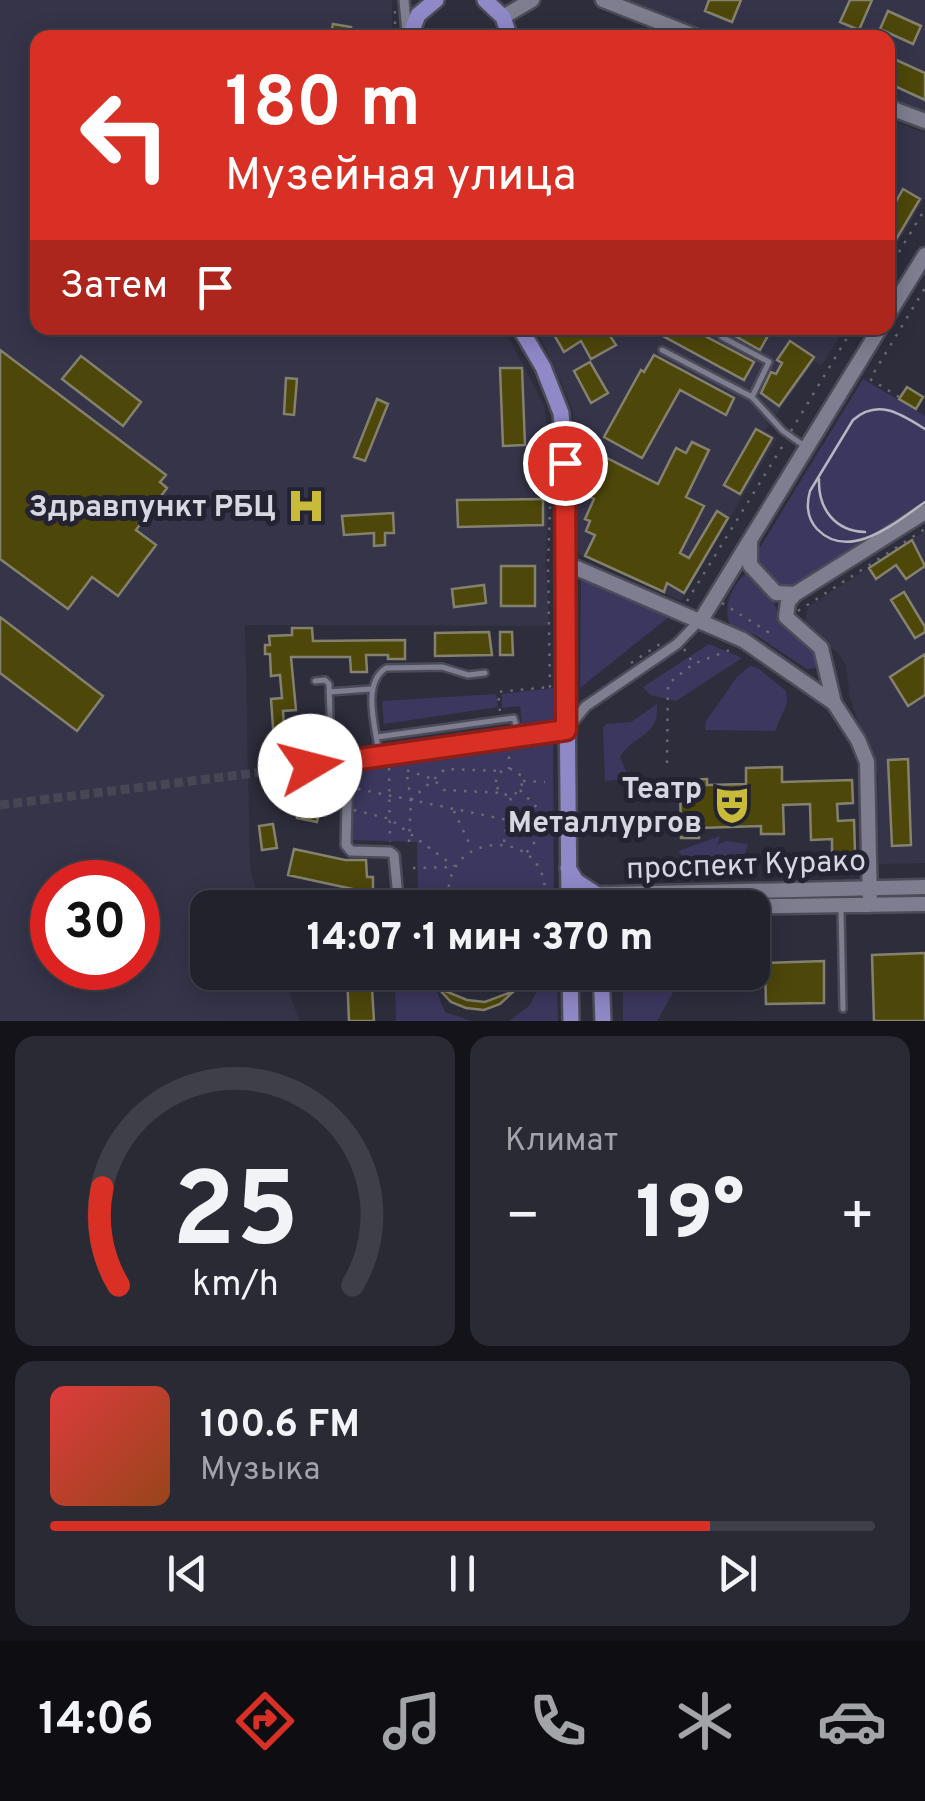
<!DOCTYPE html>
<html lang="ru">
<head>
<meta charset="utf-8">
<style>
  body { margin:0; font-family:Overpass,sans-serif; background:#2a2a35; color:#f1f3f6; height:100vh; display:flex; flex-direction:column; font-size:38px; white-space:nowrap }
  * { box-sizing:border-box; margin:0 }
  p { font-size:32px; color:#a2a4aa }
  .icon { flex:none; width:55px; height:55px; fill:none; stroke:currentColor; stroke-width:2; stroke-linecap:round; stroke-linejoin:round }
  .map { position:relative; height:1021px; overflow:hidden }
  .details { display:flex; flex-direction:column; gap:15px; padding:15px; background:#131319; flex:1 }
  .details>* { flex:none }
  .hud { position:absolute; left:30px; top:30px; width:865px; height:305px; border-radius:20px; box-shadow:0 5px 25px #0003,0 0 0 2px #3f3f49; background:#d93025; color:#fff; overflow:hidden }
  .speed { position:absolute; left:30px; top:860px; display:flex; gap:20px; font-size:50px; font-weight:700; text-align:center }
  .speed>* { display:grid; place-content:center; width:130px; height:130px; border-radius:50%; background:#22222d; box-shadow:0 5px 25px #0003,0 0 0 2px #3f3f49; line-height:1 }
  .speed .limit { border:15px solid #d22; background:#fff; color:#111 }
  .pin { position:absolute; display:grid; place-items:center; width:85px; height:85px; color:#fff; margin:-42px; border:5px solid #fff; border-radius:50%; box-shadow:0 2px 10px #0007 }
  .me { position:absolute; width:110px; margin:-55px; rotate:82deg; stroke-linejoin:round; filter:drop-shadow(0 0 8px #0008) }
  .turn { display:flex; align-items:center; gap:35px; height:210px; padding:0 30px; font-size:45px }
  .turn .icon { width:130px; height:130px; stroke-width:2.5 }
  .turn b { display:block; font-size:70px; line-height:85px }
  .then { display:flex; align-items:center; height:95px; padding:0 30px; background:#0003; gap:20px; font-size:38px }
  .big { font-size:75px; font-weight:800; line-height:1.1 }
  .details .tile { flex:1; display:flex; flex-direction:column; justify-content:center; gap:15px; min-width:0; padding:0 35px; border-radius:20px; background:#2a2a35 }
  .details .dial { align-items:center; gap:0 }
  .dial svg { height:260px; overflow:visible; fill:none; stroke:#3f3f49; stroke-width:7; stroke-linecap:round; text-anchor:middle }
  .dial text { fill:#f1f3f6; stroke:none }
  .song { display:flex; align-items:center; gap:30px }
  .cover { width:120px; height:120px; border-radius:15px; background:linear-gradient(135deg,hsl(0 70% 55%),hsl(20 70% 35%)) }
  .played { height:10px; border-radius:5px; background:linear-gradient(90deg,#d93025 80%,#3f3f49 80%) }
  .keys { display:flex; justify-content:space-around; direction:ltr }
  .heat { display:flex; justify-content:space-between; align-items:center; font-size:55px; direction:ltr }
  .details .tiles { flex:1; display:grid; gap:15px; grid-template-columns:1fr 1fr }
  .tile:last-child { grid-column:span 2 }
  .trip { position:absolute; left:190px; top:890px; width:580px; height:100px; border-radius:20px; background:#22222d; box-shadow:0 5px 25px #0003,0 0 0 2px #3f3f49; font-weight:800; line-height:100px; text-align:center }
  .menu { display:flex; height:160px; justify-content:space-around; align-items:center; background:#0e0e12; color:#a2a4aa }
  .menu .icon { width:70px; height:70px }
  .menu .current { color:#d93025 }
  .menu b { font-size:45px; color:#f1f3f6 }
  .map>svg:first-child { display:block }
</style>
</head>
<body>
<div class="map">
<svg width="925" height="1021" viewBox="0 0 925 1021">
  <rect width="100%" height="100%" fill="#2e2d3c"/>
  <path fill="#353449" fill-rule="evenodd" d="M0,0H392V37L38,38V328H504L544,406L550,450L546,563L549,626L245,625L250,867L260,907L208,908V972L281,973L300,1021H0ZM52,882H138V968H52Z
    M627,0H925V115L888,101V38L716,37L626,4Z
    M888,119L925,133V198L888,259Z
    M536,328H845L822,365L814,362L765,430L777,438L681,601L577,553L573,539L578,451L572,407Z
    M925,531V863L879,864L878,776L850,699L846,665L839,654L814,635L805,622L808,607Z"/>
  <path fill="#3c375e" d="M863,379L925,416V505L796,587C775,590 757,575 756,554Z
    M746,573L773,598L779,619L816,650L818,668L807,669L757,636L730,625C722,606 733,585 746,573Z
    M581,580L670,616L580,688Z
    M709,644L742,658L676,701L650,695L643,687Z
    M750,666L758,668L786,691L787,703L775,731L705,730L706,721L737,677Z
    M555,688V720L522,727L520,706L502,708V694Z
    M496,694L498,707L384,724L382,701Z
    M657,704C659,738 635,733 620,757L627,773L626,779L605,781L603,728L606,724L631,722Z
    M553,742L554,907H418L417,842L353,840L354,770Z
    M720,836L717,845L726,841L748,844L744,857L708,870L687,860L678,851Z
    M395,973L430,975L445,1012L471,1021H396Z
    M623,973V972L684,973L657,1021H623Z
    M541,984L557,985L558,1021H509L529,1006Z"/>
  <path fill="#4e470a" stroke="#84826f" stroke-width="2.5" d="M709,0H741L732,22L705,11Z
    M850,0H872L859,30L840,22Z
    M888,11L921,26L913,44L880,29Z
    M333,24L351,27L349,38H330Z
    M892,58L925,73V100L888,83V68Z
    M903,189L920,199L888,253V216Z
    M550,328H583L588,335L605,328L616,345L591,359L581,341L564,352Z
    M665,328H712L707,337L754,362L744,380L661,335Z
    M721,328H762L770,332L760,350Z
    M790,341L814,357L779,406L761,393L771,372L776,374L782,363L777,360Z
    M0,350L166,475L160,482L167,488L136,530L156,545L118,596L92,577L68,609L0,559Z
    M654,355L734,398L726,415L680,390L642,458L604,437L641,370L644,372Z
    M81,356L141,402L123,426L62,379Z
    M590,362L608,393L591,403L574,371Z
    M500,368H522L525,445L503,446Z
    M286,378L297,379L294,415L284,414Z
    M907,387L923,397L916,409L899,399Z
    M377,399L388,404L365,461L354,457Z
    M756,429L772,438L740,494L724,485Z
    M692,442L709,450L686,497L704,506L680,553L689,558L717,511L728,518L684,593L667,583L664,592L585,556L595,535L586,531L590,521L585,519L594,499L586,495L599,468L591,464L597,453L658,484L676,448L686,453Z
    M543,499V525L458,527L457,500Z
    M393,513L394,533H385V545L374,546V533L344,535L342,516Z
    M912,540L925,566L906,579L896,565L876,579L869,568Z
    M501,566H535V606H501Z
    M484,585L486,603L454,607L452,589Z
    M904,592L925,627V632L915,638L891,600Z
    M0,617L103,696L77,731L0,673Z
    M292,628H312L313,641L405,640V659H388V655H366L367,672H351L350,657H291L296,710L283,711L286,755L275,756L271,699L282,698L280,675L271,676L270,654H265V645H270L269,636L292,635Z
    M489,632L492,655L435,656V633Z
    M500,632H512L513,655H500Z
    M925,654V695L908,706L890,677Z
    M908,759L911,845L892,846L888,760Z
    M782,767V782L852,780L853,803L837,804L838,821L854,820L855,853L832,854V839L811,840L810,804L783,805L784,834H761V826L699,828V838H681L680,780L707,779V785L746,784V768Z
    M301,801L321,805L317,822L297,818Z
    M273,824L277,848L262,850L259,826Z
    M294,849L345,860H366L367,877H373V908H326L371,893L288,875Z
    M925,953V1021H874L872,955Z
    M824,961V1003L766,1004L765,963Z
    M371,972L374,1021H349L347,973Z
    M438,988L467,1000L485,1002L514,991L500,1004L484,1010L466,1008L451,1002Z"/>
  <g fill="none" stroke-linecap="round" stroke-linejoin="round">
    <path stroke="#474655" stroke-width="9" stroke-dasharray="9 4.5" stroke-linecap="butt" d="M0,805L271,771"/>
    <g stroke="#4c4b58" stroke-width="10">
      <path id="lane" d="M810,328L817,331L820,328
        M722,337L769,362L752,397
        M662,350L752,397L783,431L803,445
        M315,681L325,680L329,684L331,747
        M329,692L371,689
        M377,737L514,718L519,737
        M379,754C376,728 361,684 386,668L442,667L468,675L485,673
        M346,781L326,782L321,788L328,793L347,795
        M841,909L843,1009"/>
    </g>
    <g stroke="#4c4b58" stroke-width="14">
      <path id="street" d="M404,0L407,32
        M348,762L346,845L351,851L390,852L394,855L398,898
        M271,771L566,730L586,706L677,644L700,620"/>
    </g>
    <g stroke="#4c4b58" stroke-width="19">
      <path id="secondary" d="M603,0L700,38
        M503,17L532,0
        M888,107L925,121
        M888,315L925,255
        M750,540V565L776,593L795,594L925,512
        M565,563L743,640L834,703
        M795,594L788,602L786,617L821,648L834,703L858,740L867,762L870,905
        M701,620L880,328
        M569,895L925,887
        M649,908L925,904"/>
    </g>
    <g stroke="#4c4b58" stroke-width="20">
      <path id="primary" d="M485,0L503,17L510,38
        M409,38L418,15L436,0
        M520,328L543,367L561,413L565,463L569,908
        M568,868L576,881L599,896V908
        M570,972L571,1021
        M601,972L603,1021"/>
    </g>
    <path stroke="#6a6a77" stroke-width="2.5" stroke-dasharray="2.5 8" stroke-linecap="butt" d="M395,11V38
      M712,34L721,38
      M888,270L925,209
      M899,397L870,379L925,288
      M791,431L853,328
      M552,454L548,564L550,687H555
      M687,601L785,442
      M722,603L768,632L760,636
      M798,611L925,529
      M684,649L693,663
      M631,663L666,640
      M500,711L498,692L550,687
      M509,746V769
      M667,763L668,684L693,664L735,648
      M389,768L390,842
      M496 782a13 13 0 1 1 26 0a13 13 0 1 1-26 0Z
      M523,781L545,782
      M358,789L546,828L526,853
      M520,790L546,817
      M411,800L445,769L502,771
      M354,810L390,819L454,866
      M454,811L472,849
      M409,842L411,800L406,770L433,779L444,790L503,793
      M504,842L511,796
      M413,868L453,867
      M413,896H446
      M450,908C433,824 562,824 543,908"/>
    <use href="#lane" stroke="#7e7e90" stroke-width="5"/>
    <use href="#street" stroke="#7e7e90" stroke-width="9"/>
    <use href="#secondary" stroke="#7e7e90" stroke-width="14"/>
    <use href="#primary" stroke="#8f89c8" stroke-width="15"/>
    <path stroke="#b6b6c1" stroke-width="2.5" d="M925,429C901,414 878,398 853,420L810,491C806,505 807,518 817,529C850,563 897,521 925,502
      M819,479C818,509 835,531 865,532"/>
  </g>
  <g fill="none" stroke-linecap="round" stroke-linejoin="round">
    <g stroke="#8d1f18" stroke-width="25">
      <path id="route" d="M310,766L566,730L565,463"/>
    </g>
    <use href="#route" stroke="#d93025" stroke-width="18"/>
  </g>
  <defs>
    <g id="hospital-bare" transform="scale(3)"><path d="M-5-5h3v3.5h4V-5h3V5h-3V1.5h-4V5h-3Z" fill="#c9ba3a" stroke="#242332" stroke-width="2.5" paint-order="stroke"/></g>
    <g id="theatre-bare" transform="scale(3)"><path d="M-5-5.5Q0-4 5-5.5V0Q5 5 0 6Q-5 5-5 0ZM-3.3-2.5H-1v1.5H-3.3ZM1-2.5H3.3v1.5H1ZM-2.8 1Q0 5.5 2.8 1Z" fill="#c9ba3a" stroke="#242332" stroke-width="2.5" paint-order="stroke"/></g>
  </defs>
  <g fill-rule="evenodd">
    <use href="#hospital-bare" x="306" y="506"/>
    <use href="#theatre-bare" x="732" y="805"/>
  </g>
  <g text-anchor="middle" stroke-width="10" stroke-linejoin="round" paint-order="stroke">
    <g font-size="30" font-weight="bold" fill="#d7d7e1" stroke="#242332" text-anchor="end">
      <text x="276" y="516">Здравпункт РБЦ</text>
      <text x="702" y="798">Театр<tspan x="702" dy="34">Металлургов</tspan></text>
    </g>
    <g font-size="30" fill="#d7d7e1" stroke="#242332">
      <text transform="translate(746 864) rotate(-2)" y="10">проспект Курако</text>
    </g>
  </g>
</svg>
<div class="speed"><div class="limit">30</div></div>
<div class="pin" style="left:565px;top:463px;background:#d93025"><svg class="icon" aria-label="arrive" viewBox="0 0 24 24"><path d="M6 21V4h12l-3 4 3 4H6"/></svg></div>
<svg class="me" style="left:310px;top:766px" viewBox="-20 -20 40 40"><circle r="19" fill="#fff"/><path d="M0-13L10 11 0 6-10 11z" fill="#d93025"/></svg>
<div class="trip">14:07 · 1 мин · 370 m</div>
<div class="hud">
<div class="turn"><svg class="icon" aria-label="left" viewBox="0 0 24 24"><path d="M17 20v-9H6M10 6l-5 5 5 5"/></svg><div><b>180 m</b>Музейная улица</div></div>
<div class="then">Затем<svg class="icon" aria-label="arrive" viewBox="0 0 24 24"><path d="M6 21V4h12l-3 4 3 4H6"/></svg></div>
</div>
</div>
<section class="details">
<div class="tiles">
<div class="tile dial"><svg viewBox="0 0 100 80">
<path d="M14 69A42 42 0 1 1 86 69"/>
<path d="M14 69A42 42 0 0 1 9 39" stroke="#d93025"/>
<text x="50" y="56" font-size="32" font-weight="700">25</text>
<text x="50" y="72" font-size="11">km/h</text>
</svg></div>
<div class="tile"><p>Климат</p>
<div class="heat"><a>−</a><b class="big">19°</b><a>+</a></div>
</div>
<div class="tile">
<div class="song"><i class="cover"></i><div><b>100.6 FM</b><p>Музыка</p></div></div>
<div class="played"></div>
<div class="keys"><svg class="icon" aria-label="previous" viewBox="0 0 24 24"><path d="M18 5L8 12l10 7zM5 5v14"/></svg><svg class="icon" aria-label="pause" viewBox="0 0 24 24"><path d="M8 5v14M16 5v14"/></svg><svg class="icon" aria-label="next" viewBox="0 0 24 24"><path d="M6 5l10 7-10 7zM19 5v14"/></svg></div>
</div>
</div>
</section>
<nav class="menu">
<b>14:06</b>
<svg class="icon current" aria-label="directions" viewBox="0 0 24 24"><path d="M12 3l9 9-9 9-9-9zM9 14v-3h6M13 9l2 2-2 2"/></svg>
<svg class="icon" aria-label="music" viewBox="0 0 24 24"><path d="M9 18V5l10-2v13"/><circle cx="6" cy="18" r="3"/><circle cx="16" cy="16" r="3"/></svg>
<svg class="icon" aria-label="phone" viewBox="0 0 24 24"><path d="M5 4h4l2 5-3 2q2 4 5 5l2-3 5 2v4C11 20 4 13 5 4z"/></svg>
<svg class="icon" aria-label="climate" viewBox="0 0 24 24"><path d="M12 3v18M4 7l16 10M4 17L20 7"/></svg>
<svg class="icon" aria-label="car" viewBox="0 0 24 24"><path d="M5 17H2v-5l4-1 3-4h7l3 4 3 1v5h-3M9 17h6M6 11h13"/><circle cx="7" cy="17" r="2"/><circle cx="17" cy="17" r="2"/></svg>
</nav>
</body>
</html>
